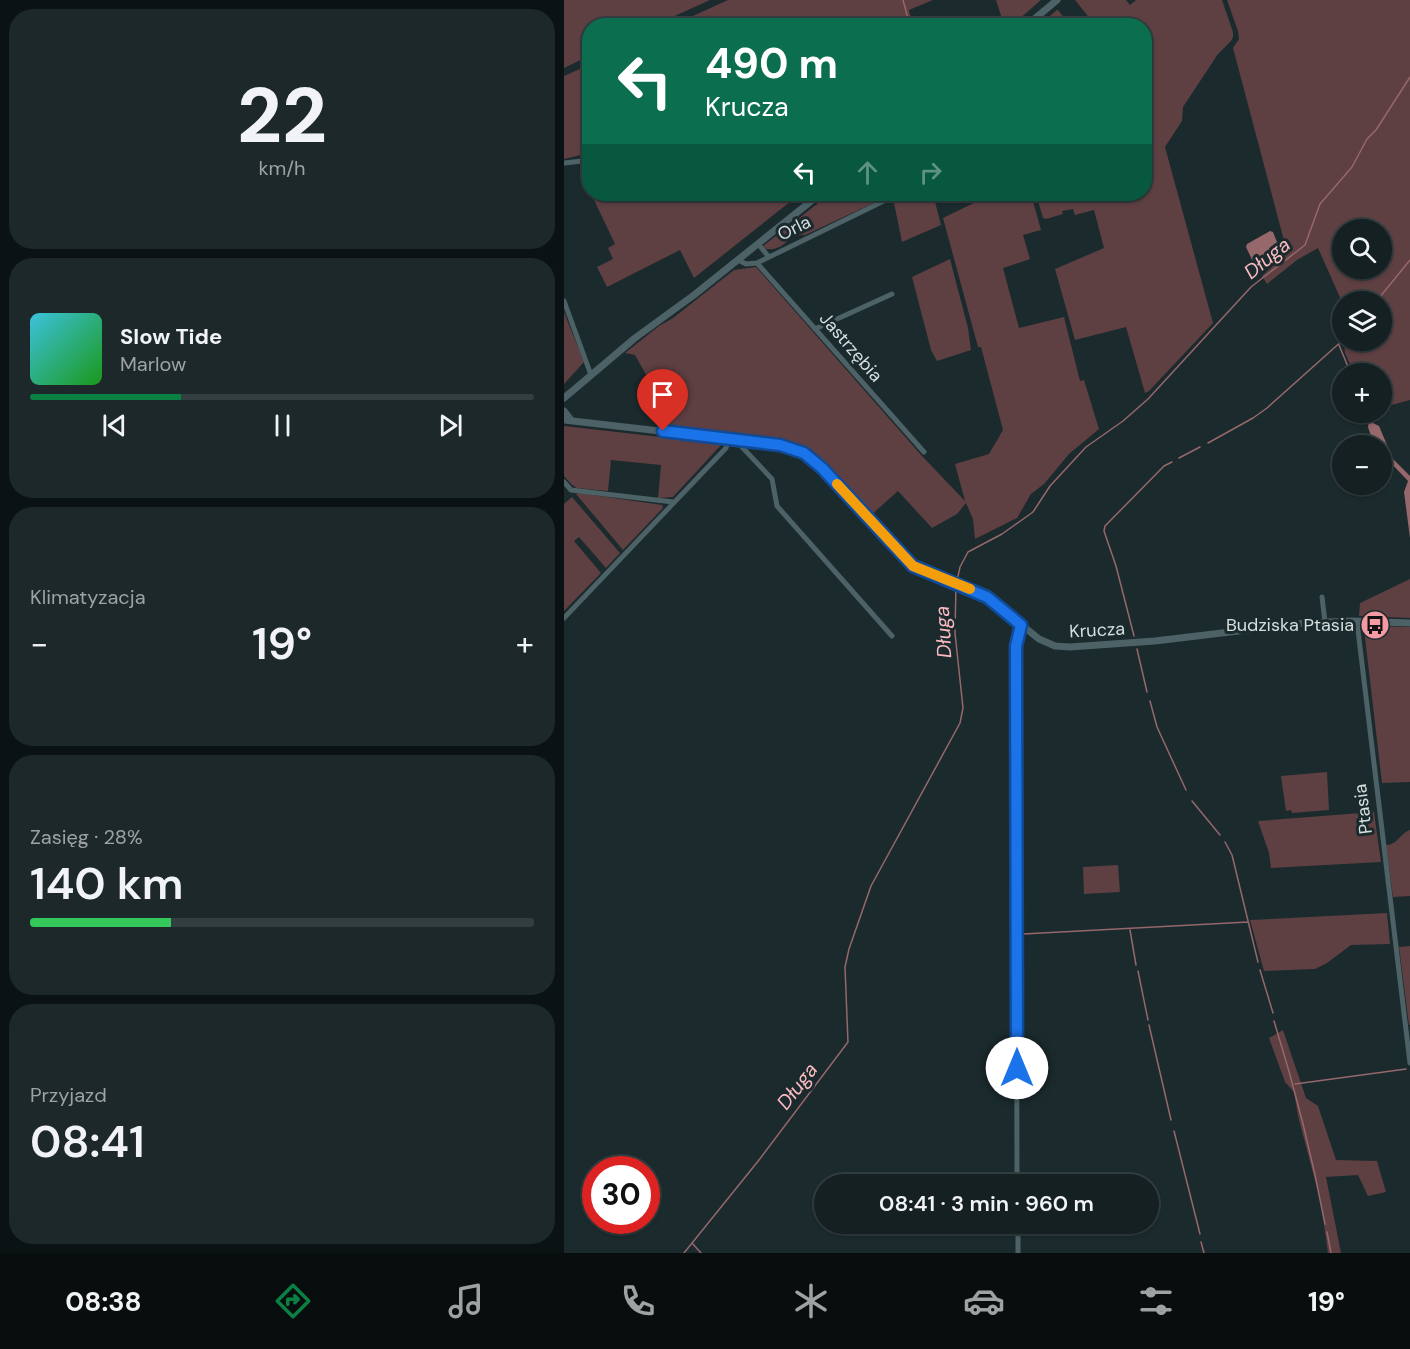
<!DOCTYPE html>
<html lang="pl">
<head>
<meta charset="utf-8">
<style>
  body { margin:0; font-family:"DM Sans",sans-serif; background:#1d282a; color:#f1f3f6; height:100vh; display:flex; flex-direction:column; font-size:22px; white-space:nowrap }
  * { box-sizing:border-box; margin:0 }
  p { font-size:20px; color:#9da3a5 }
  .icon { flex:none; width:33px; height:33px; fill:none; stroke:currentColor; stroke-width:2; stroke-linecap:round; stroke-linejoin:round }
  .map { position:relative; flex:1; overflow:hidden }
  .sheet { display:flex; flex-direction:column; gap:9px; padding:9px; background:#0b1213; width:564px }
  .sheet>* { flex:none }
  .hud { position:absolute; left:18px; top:18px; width:570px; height:183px; border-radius:24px; box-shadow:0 2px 4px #0004,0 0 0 2px #333e40; background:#0b6e4f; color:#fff; overflow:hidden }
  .fabs { position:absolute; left:768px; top:219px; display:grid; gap:12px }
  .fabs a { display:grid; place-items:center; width:60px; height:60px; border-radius:50%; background:#142022; box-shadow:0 2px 4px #0004,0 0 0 2px #333e40; font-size:30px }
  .speed { position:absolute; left:18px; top:1156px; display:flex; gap:12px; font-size:30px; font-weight:700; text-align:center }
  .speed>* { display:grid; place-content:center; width:78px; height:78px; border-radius:50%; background:#142022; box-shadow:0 2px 4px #0004,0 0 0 2px #333e40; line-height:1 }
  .speed .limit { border:9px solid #d22; background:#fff; color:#111 }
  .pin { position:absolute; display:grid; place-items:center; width:51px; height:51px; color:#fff; margin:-62px -26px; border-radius:50% 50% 50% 0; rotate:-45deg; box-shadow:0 0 6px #0007 }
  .pin .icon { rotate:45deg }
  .me { position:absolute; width:66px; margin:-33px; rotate:0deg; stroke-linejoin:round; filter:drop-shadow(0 0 4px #0008) }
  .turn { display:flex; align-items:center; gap:21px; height:126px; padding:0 24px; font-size:27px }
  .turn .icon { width:78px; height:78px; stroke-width:2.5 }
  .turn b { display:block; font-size:42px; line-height:51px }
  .lanes { display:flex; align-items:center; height:57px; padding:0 24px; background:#0003; justify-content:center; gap:30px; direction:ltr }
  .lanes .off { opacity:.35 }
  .big { font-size:45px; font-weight:600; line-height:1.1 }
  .sheet .tile { flex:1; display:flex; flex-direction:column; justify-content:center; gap:9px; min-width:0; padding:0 21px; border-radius:24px; background:#1d282a }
  .sheet .dial { align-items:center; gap:0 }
  .dial b { font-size:78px; line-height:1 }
  .song { display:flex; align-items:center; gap:18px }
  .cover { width:72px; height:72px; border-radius:9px; background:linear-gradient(135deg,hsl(190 70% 55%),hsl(120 70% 35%)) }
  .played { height:6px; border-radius:3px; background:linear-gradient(90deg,#0b8043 30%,#333e40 30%) }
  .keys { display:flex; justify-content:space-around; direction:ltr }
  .heat { display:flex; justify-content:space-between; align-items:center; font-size:33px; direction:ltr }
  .charge { height:9px; border-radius:4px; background:linear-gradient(90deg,#34c759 28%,#333e40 0) }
  .trip { position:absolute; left:250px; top:1174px; width:345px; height:60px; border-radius:30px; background:#142022; box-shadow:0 2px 4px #0004,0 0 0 2px #333e40; font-weight:600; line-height:60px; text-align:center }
  .menu { display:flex; height:96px; justify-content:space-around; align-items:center; background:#080d0e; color:#9da3a5 }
  .menu .icon { width:42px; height:42px }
  .menu .current { color:#0b8043 }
  .menu b { font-size:27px; color:#f1f3f6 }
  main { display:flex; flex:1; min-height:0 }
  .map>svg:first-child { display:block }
</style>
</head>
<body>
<main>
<section class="sheet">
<div class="tile dial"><b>22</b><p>km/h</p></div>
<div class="tile">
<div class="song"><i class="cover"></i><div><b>Slow Tide</b><p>Marlow</p></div></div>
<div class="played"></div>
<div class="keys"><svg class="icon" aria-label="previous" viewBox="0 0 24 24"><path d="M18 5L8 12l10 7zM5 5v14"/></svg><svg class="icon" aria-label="pause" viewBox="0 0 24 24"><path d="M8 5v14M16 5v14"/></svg><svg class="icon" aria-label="next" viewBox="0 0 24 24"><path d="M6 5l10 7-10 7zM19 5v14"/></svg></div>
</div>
<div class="tile"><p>Klimatyzacja</p>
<div class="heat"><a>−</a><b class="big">19°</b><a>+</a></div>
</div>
<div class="tile"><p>Zasięg · 28%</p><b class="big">140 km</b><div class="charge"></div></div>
<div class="tile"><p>Przyjazd</p><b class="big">08:41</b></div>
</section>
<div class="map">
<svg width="846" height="1253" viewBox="0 0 846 1253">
  <rect width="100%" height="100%" fill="#1b2a2d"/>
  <path fill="#5e3f42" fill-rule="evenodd" d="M0,0H146L91,25L26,26L25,56L0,68Z
    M164,0H369L345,10L349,25H109Z
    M432,0H477L447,26L440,25Z
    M511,0H562L566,5L572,0H658L669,32V37L667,41L654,54L619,107L618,121L601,147L649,323L585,391L581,393L562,327L511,340L491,269L540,248L530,210L511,215L509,209L498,211L499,214L482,219L479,218L472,194H580V26L531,25Z
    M663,0H846V400L820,407L818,406V374L790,373L781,353L780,344L783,341L818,340V302L812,298L809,301L778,302L754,248L733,260L703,284L698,276L723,252L669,48L675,39L674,31ZM778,230H818V268H778Z
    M494,10L506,25H475L493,10Z
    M25,65V153L0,159V76Z
    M35,194H96L101,203L120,194H236L130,278L116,250L43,287L33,267L49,259L44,248L51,244L30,200L36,198Z
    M266,194H315L316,200L241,235H230C221,243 215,251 202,249L199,246Z
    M344,194H369L377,225L338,242L330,203L331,199Z
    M419,194H467L477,230L459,235L466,259L439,268L455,328L500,317L516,381L520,380L535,429L505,454L480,484L467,494L453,518L411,539L409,519L402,503L393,514L368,528L334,491L306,516L244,450L227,442L102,427L108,421L71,355L61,353L95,326L109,318L170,270L192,267L358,456L401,501L391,464L425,454L439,430L417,347H414L379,218L420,198Z
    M386,259L404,328L407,350L373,361L367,350L348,277Z
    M0,312L20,362L0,384Z
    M0,426L158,444L109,497L94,498L97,465L47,460L44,491L13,488L7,484L0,476Z
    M15,493L98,505L99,508L59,550L12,494Z
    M8,497L56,553L42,568L15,537L10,541L37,573L0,611V504Z
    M846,579V618L795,616L796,603Z
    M802,626L846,627V782L818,783L800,629Z
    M763,772L765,810L728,813L727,810L722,811L717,776Z
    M810,812L817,862L707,868L705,853L694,821Z
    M846,830V896L829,897L822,845C834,845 836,833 846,830Z
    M554,865L556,892L520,894L519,867Z
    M823,913L826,944L787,945L763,963L751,969L700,971L686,920Z
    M846,946V1025H845L835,947Z
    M719,1030L742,1098L754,1106L772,1160L813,1161L822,1192L804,1196L794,1175L762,1177L777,1253H764L757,1203L734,1116L730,1092L721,1082L705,1038Z"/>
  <path fill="#96676b" d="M706,231L709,232L715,247L692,265L690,264L682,247L683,244Z
    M805,421L815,426L829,459L846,476V538L840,492L844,481L825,461L818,459V446L810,445L804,427Z"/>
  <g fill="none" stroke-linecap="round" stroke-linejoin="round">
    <path stroke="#96676b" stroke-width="1.5" d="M339,0L346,26
      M815,298L846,260
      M775,345L787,374
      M803,412L805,421
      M644,443L689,418L703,408L779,340
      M615,458L636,447
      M393,581L396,567L404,552L438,534L469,512L486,486L522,447L559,421L584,399L687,287L741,245L756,204L788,167L803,139L812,130L846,77
      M570,636L552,566L540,531L541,526L600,466L608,462
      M573,649L583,692
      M586,701L593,727L622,790
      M628,801L656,835
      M661,842L668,855L694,962
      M566,930L572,965
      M459,934L684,922
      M696,970L709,1013
      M574,971L584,1020
      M710,1021C731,1088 748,1155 761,1224
      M585,1025L607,1120
      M731,1084L842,1069
      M610,1131L636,1234
      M763,1232L767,1253
      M637,1242L640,1253
      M128,1243L137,1253
      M120,1253L195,1160L284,1042L281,967L285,949L307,886L396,723L399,708L391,633L392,585"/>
    <path stroke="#4c6266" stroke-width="5" d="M0,163L18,161L26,158
      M194,244L205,257
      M174,260L182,264L193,263L334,194
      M193,263L360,452
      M0,301L27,375
      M251,329L328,294
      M176,440L178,447L208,479L213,506L328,636
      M0,482L7,490L109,502
      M758,597L761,622
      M0,618L162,448L165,439
      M793,622L846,1063
      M453,1185L452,646L457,625
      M454,1224V1253"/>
    <path stroke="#4c6266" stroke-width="7" d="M462,26L493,0
      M0,398L71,338L130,295L256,194
      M0,411L7,420
      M0,420L209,444L234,451L247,458L349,566L399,586L423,597L475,639L491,646L506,647L591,641L741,623L788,621L846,623"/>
  </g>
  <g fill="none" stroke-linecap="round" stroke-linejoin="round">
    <g stroke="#114b97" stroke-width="15">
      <path id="route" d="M99,431L216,445L240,453L258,468L349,566L423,597L457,625L452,646L453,1068"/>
    </g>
    <use href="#route" stroke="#1a73e8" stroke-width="10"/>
    <path stroke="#f59e0b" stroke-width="10" d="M273,484L349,566L406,589"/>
  </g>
  <defs>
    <g id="bus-disc" transform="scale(1.5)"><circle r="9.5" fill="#f49aa4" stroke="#1b2a2d"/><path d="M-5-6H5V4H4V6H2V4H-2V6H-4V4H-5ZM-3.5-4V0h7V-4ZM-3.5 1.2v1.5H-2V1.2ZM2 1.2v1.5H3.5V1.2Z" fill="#111"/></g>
  </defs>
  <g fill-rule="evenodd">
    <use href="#bus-disc" x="811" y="625"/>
  </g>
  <g text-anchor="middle" stroke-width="6" stroke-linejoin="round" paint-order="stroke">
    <g font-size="18" fill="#d5dfe0" stroke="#1b2a2d">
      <text transform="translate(230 228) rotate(-26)" y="6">Orla</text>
      <text transform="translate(287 347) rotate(49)" y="6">Jastrzębia</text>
      <text transform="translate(533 630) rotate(-3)" y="6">Krucza</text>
      <text transform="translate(799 809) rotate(-97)" y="6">Ptasia</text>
    </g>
    <g font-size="18" fill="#d5dfe0" stroke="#1b2a2d" text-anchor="end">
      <text x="790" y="631">Budziska Ptasia</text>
    </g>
    <g font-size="20" font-style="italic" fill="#fabbc1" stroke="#1b2a2d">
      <text transform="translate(703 258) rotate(-39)" y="7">Długa</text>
      <text transform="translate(379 632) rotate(-93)" y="7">Długa</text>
      <text transform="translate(233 1086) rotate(-52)" y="7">Długa</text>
    </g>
  </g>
</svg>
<div class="fabs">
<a><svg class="icon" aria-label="search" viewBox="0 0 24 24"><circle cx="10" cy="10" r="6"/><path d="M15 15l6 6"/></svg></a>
<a><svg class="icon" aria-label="layers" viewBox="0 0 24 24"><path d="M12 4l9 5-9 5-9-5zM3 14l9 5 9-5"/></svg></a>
<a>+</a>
<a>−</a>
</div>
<div class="speed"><div class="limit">30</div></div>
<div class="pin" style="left:99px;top:431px;background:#d93025"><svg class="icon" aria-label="arrive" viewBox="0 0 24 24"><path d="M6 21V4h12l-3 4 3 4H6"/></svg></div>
<svg class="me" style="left:453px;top:1068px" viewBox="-20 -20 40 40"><circle r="19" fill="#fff"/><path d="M0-13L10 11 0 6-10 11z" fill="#1a73e8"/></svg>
<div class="trip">08:41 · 3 min · 960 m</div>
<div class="hud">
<div class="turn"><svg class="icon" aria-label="left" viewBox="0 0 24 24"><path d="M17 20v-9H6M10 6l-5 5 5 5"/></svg><div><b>490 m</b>Krucza</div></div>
<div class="lanes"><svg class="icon" aria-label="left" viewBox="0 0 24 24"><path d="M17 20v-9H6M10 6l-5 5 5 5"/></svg><svg class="icon off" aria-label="ahead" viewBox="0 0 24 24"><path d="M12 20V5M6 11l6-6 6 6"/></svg><svg class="icon off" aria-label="right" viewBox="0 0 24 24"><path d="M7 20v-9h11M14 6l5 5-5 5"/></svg></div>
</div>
</div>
</main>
<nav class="menu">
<b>08:38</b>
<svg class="icon current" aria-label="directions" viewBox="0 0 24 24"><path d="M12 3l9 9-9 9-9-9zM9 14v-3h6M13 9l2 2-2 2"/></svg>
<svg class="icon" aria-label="music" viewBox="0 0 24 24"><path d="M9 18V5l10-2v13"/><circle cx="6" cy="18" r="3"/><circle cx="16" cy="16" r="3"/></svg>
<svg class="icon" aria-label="phone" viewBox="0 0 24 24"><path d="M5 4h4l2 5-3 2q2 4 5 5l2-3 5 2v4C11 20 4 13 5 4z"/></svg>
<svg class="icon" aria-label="climate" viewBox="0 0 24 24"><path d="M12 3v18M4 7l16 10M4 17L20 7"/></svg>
<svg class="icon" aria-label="car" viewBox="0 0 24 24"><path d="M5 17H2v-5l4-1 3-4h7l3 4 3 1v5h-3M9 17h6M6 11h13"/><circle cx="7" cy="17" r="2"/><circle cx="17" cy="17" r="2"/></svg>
<svg class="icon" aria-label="filters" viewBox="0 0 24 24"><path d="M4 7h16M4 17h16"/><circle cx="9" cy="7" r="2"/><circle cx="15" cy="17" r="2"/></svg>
<b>19°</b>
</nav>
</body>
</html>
